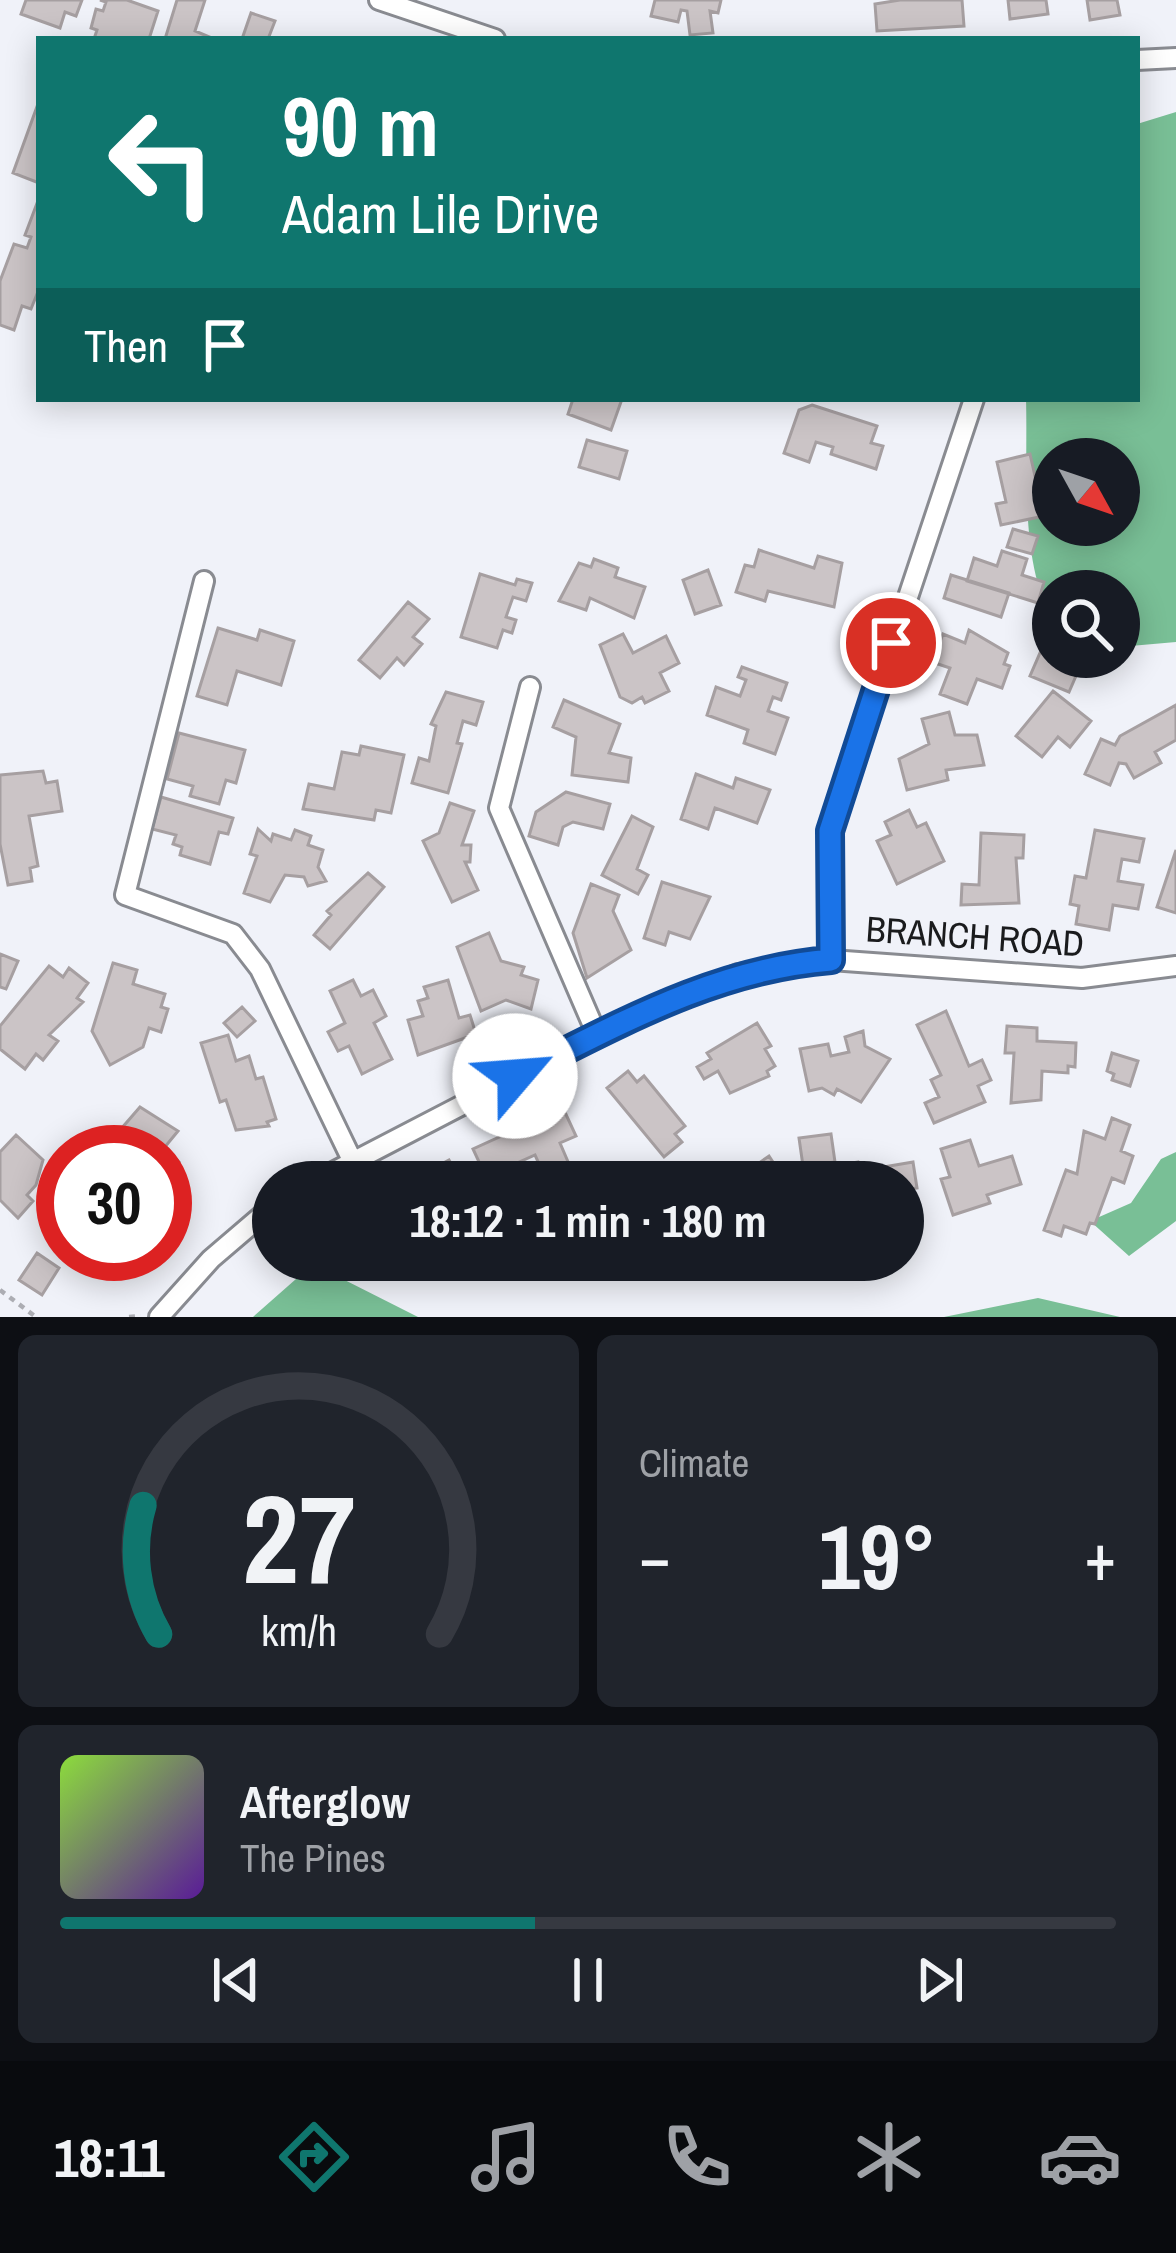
<!DOCTYPE html>
<html lang="en">
<head>
<meta charset="utf-8">
<style>
  body { margin:0; font-family:"Archivo Narrow",sans-serif; background:#20242c; color:#f1f3f6; height:100vh; display:flex; flex-direction:column; font-size:45px; white-space:nowrap }
  * { box-sizing:border-box; margin:0 }
  p { font-size:39px; color:#9ea1a6 }
  .icon { flex:none; width:66px; height:66px; fill:none; stroke:currentColor; stroke-width:2; stroke-linecap:round; stroke-linejoin:round }
  .map { position:relative; height:1317px; overflow:hidden }
  .sheet { display:flex; flex-direction:column; gap:18px; padding:18px; background:#0d0f14; flex:1 }
  .sheet>* { flex:none }
  .guide { position:absolute; left:36px; top:36px; width:1104px; height:366px; border-radius:0px; box-shadow:0 6px 30px #0003; background:#0f766e; color:#fff; overflow:hidden }
  .needle { width:78px; rotate:130deg }
  .buttons { position:absolute; left:1032px; top:438px; display:grid; gap:24px }
  .buttons a { display:grid; place-items:center; width:108px; height:108px; border-radius:50%; background:#171b24; box-shadow:0 6px 30px #0003; font-size:60px }
  .speed { position:absolute; left:36px; top:1125px; display:flex; gap:24px; font-size:60px; font-weight:700; text-align:center }
  .speed>* { display:grid; place-content:center; width:156px; height:156px; border-radius:50%; background:#171b24; box-shadow:0 6px 30px #0003; line-height:1 }
  .speed .limit { border:18px solid #d22; background:#fff; color:#111 }
  .pin { position:absolute; display:grid; place-items:center; width:102px; height:102px; color:#fff; margin:-51px; border:6px solid #fff; border-radius:50%; box-shadow:0 3px 12px #0007 }
  .me { position:absolute; width:132px; margin:-66px; rotate:63deg; stroke-linejoin:round; filter:drop-shadow(0 0 9px #0008) }
  .turn { display:flex; align-items:center; gap:42px; height:252px; padding:0 48px; font-size:54px }
  .turn .icon { width:156px; height:156px; stroke-width:2.5 }
  .turn b { display:block; font-size:84px; line-height:102px }
  .then { display:flex; align-items:center; height:114px; padding:0 48px; background:#0003; gap:24px; font-size:45px }
  .big { font-size:90px; font-weight:800; line-height:1.1 }
  .sheet .tile { flex:1; display:flex; flex-direction:column; justify-content:center; gap:18px; min-width:0; padding:0 42px; border-radius:18px; background:#20242c }
  .sheet .dial { align-items:center; gap:0 }
  .dial svg { height:312px; overflow:visible; fill:none; stroke:#363941; stroke-width:7; stroke-linecap:round; text-anchor:middle }
  .dial text { fill:#f1f3f6; stroke:none }
  .song { display:flex; align-items:center; gap:36px }
  .cover { width:144px; height:144px; border-radius:18px; background:linear-gradient(135deg,hsl(90 70% 55%),hsl(270 70% 35%)) }
  .played { height:12px; border-radius:6px; background:linear-gradient(90deg,#0f766e 45%,#363941 45%) }
  .keys { display:flex; justify-content:space-around; direction:ltr }
  .heat { display:flex; justify-content:space-between; align-items:center; font-size:66px; direction:ltr }
  .sheet .tiles { flex:1; display:grid; gap:18px; grid-template-columns:1fr 1fr }
  .tile:last-child { grid-column:span 2 }
  .trip { position:absolute; left:252px; top:1161px; width:672px; height:120px; border-radius:60px; background:#171b24; box-shadow:0 6px 30px #0003; font-weight:800; line-height:120px; text-align:center }
  .menu { display:flex; height:192px; justify-content:space-around; align-items:center; background:#090b0e; color:#9ea1a6 }
  .menu .icon { width:84px; height:84px }
  .menu .current { color:#0f766e }
  .menu b { font-size:54px; color:#f1f3f6 }
  .map>svg:first-child { display:block }
</style>
</head>
<body>
<div class="map">
<svg width="1176" height="1317" viewBox="0 0 1176 1317">
  <rect width="100%" height="100%" fill="#f0f2f9"/>
  <path fill="#79bf96" fill-rule="evenodd" d="M1176,112V642L1119,647V591H1053V618C1019,566 1028,461 1026,399H1137V124ZM1053,459H1119V525H1053Z
    M1176,1152V1221L1129,1256L1090,1221L1131,1203L1161,1159Z
    M313,1264L418,1317H253Z
    M1038,1298L1120,1317H944Z"/>
  <path fill="#cbc4c6" stroke="#a69fa1" stroke-width="3" d="M26,0H82L76,16L65,12L60,28L21,14Z
    M100,0H127L158,11L149,39H94L97,30L91,28L96,9L103,11L106,2Z
    M177,0H205L195,31L214,39H165Z
    M655,0H721L718,13L710,11L713,33L690,35L687,11L681,10L678,22L651,16Z
    M900,0H962L964,26L877,31L875,4Z
    M1008,0H1046L1048,14L1010,19Z
    M1087,0H1117L1120,15L1090,20Z
    M251,13L275,21L268,39H242Z
    M39,101V183L13,173Z
    M39,198V289L31,309L22,306L14,330L0,325V281L14,244L27,248L31,237L25,235Z
    M573,399H622L611,430L568,414Z
    M812,405L877,426L871,443L883,446L876,469L831,454L833,447L816,442L809,462L784,453L799,410Z
    M587,440L627,451L619,479L579,467Z
    M1030,454L1044,516L1001,525L996,504L1006,502L997,462Z
    M1013,529L1038,536L1032,554L1007,547Z
    M759,550L814,568L818,556L842,563L834,607L768,591L765,601L736,592L745,565L754,567Z
    M1002,551L1027,559L1022,575L1044,582L1038,603L967,581L974,558L997,566Z
    M594,559L618,568L615,577L645,587L634,618L590,598L586,610L559,601L579,563L591,567Z
    M708,570L721,605L695,614L683,580Z
    M480,574L515,585L517,579L532,583L526,601L513,597L506,617L516,620L512,633L503,630L497,648L461,637Z
    M951,575L1009,593L1001,617L944,598Z
    M408,602L429,619L413,637L422,644L404,665L397,658L380,678L359,660Z
    M218,628L257,640L260,630L294,641L281,685L237,671L227,705L197,696Z
    M969,630L1008,653L1004,664L1010,666L1002,688L977,679L967,704L940,694L950,668L932,662L943,634L965,643Z
    M623,634L633,653L666,636L679,663L660,673L669,691L645,703L642,697L632,703L620,697L600,645Z
    M1043,646L1053,650V657L1082,662L1069,692L1030,676Z
    M742,667L787,683L781,700L773,697L768,711L788,718L775,754L744,743L748,730L707,715L716,687L740,696L746,680L738,677Z
    M1053,691L1091,721L1070,747L1058,737L1042,757L1016,736Z
    M446,692L483,702L476,725L463,721L457,743L462,744L448,793L412,783L419,758L429,761L436,726L431,724Z
    M564,700L620,724L609,753L631,758L628,782L572,775L576,737L553,727Z
    M1176,705V740L1155,752L1161,763L1134,778L1126,764L1119,763L1110,785L1085,774L1101,739L1115,745L1120,736Z
    M949,712L955,735H977L984,765L946,770L948,780L907,790L899,759L929,744L922,719Z
    M179,733L245,750L236,783L226,780L219,804L190,796L193,786L167,779Z
    M361,746L404,755L391,813L376,810L374,820L303,809L309,784L334,789L342,752L359,755Z
    M43,771L46,783L57,781L62,811L29,816L38,866L30,868L32,881L8,885L0,844V775Z
    M696,774L733,788L736,778L770,790L757,823L715,808L708,829L681,819Z
    M566,792L610,804L603,829L573,822L563,827L558,845L529,836L536,812Z
    M161,797L233,818L228,834L219,832L210,864L180,855L182,847L173,844L176,835L152,829Z
    M450,803L474,811L462,845H471L470,862H465L478,890L452,902L423,841L439,833Z
    M909,810L917,827L926,823L944,861L897,884L877,841L891,835L885,822Z
    M632,816L653,827L637,869L648,875L638,894L602,875Z
    M258,829L271,841L273,834L291,840L295,830L311,836L308,845L323,850L318,867L326,881L308,886L304,877L285,875L270,902L244,893L257,856L250,854Z
    M1095,830L1144,839L1139,862L1122,859L1118,881L1143,885L1138,909L1113,905L1109,930L1076,924L1079,906L1070,904L1075,876L1086,878Z
    M981,833L1024,835L1023,858H1016L1019,903L961,905L962,884L979,885Z
    M1176,850V913L1157,907Z
    M368,873L384,887L330,949L314,935L331,915L327,911Z
    M662,882L710,897L690,939L669,932L665,945L644,938Z
    M591,884L619,895L613,911L631,950L587,978L573,933Z
    M489,933L501,961L524,967L521,975L538,980L531,1009L506,1000L481,1011L457,947Z
    M0,954L18,961L6,989L0,987Z
    M113,963L137,970L133,984L165,994L161,1007L168,1009L161,1032L149,1028L143,1047L110,1065L92,1031Z
    M49,966L63,977L69,968L88,983L77,998L83,1002L49,1035L58,1041L43,1060L36,1054L25,1069L0,1049V1026Z
    M353,980L361,996L373,990L386,1016L374,1023L392,1059L362,1074L349,1046L338,1051L328,1032L345,1023L330,991Z
    M448,980L459,1018L470,1015L476,1034L418,1055L408,1020L423,1016L418,1001L428,998L424,987Z
    M242,1007L255,1021L237,1037L224,1023Z
    M946,1011L969,1066L982,1060L991,1080L978,1086L985,1102L934,1123L925,1103L939,1097L931,1080L941,1075L917,1025Z
    M757,1023L771,1046L765,1049L775,1066L767,1071L769,1076L730,1093L718,1071L704,1079L697,1067L711,1059L707,1053Z
    M1007,1026L1037,1028V1041L1076,1043L1075,1067L1068,1066V1073L1042,1071L1041,1100L1011,1103L1014,1053H1005Z
    M863,1031L865,1046L890,1059L861,1102L837,1089L834,1095L822,1088L809,1091L800,1049L828,1044L831,1056L849,1052L845,1037Z
    M228,1035L236,1061L249,1056L256,1079L263,1077L276,1119L267,1122L269,1126L236,1130L226,1100L220,1102L201,1043Z
    M1112,1053L1138,1061L1130,1086L1112,1080L1114,1074L1107,1071Z
    M628,1071L637,1082L644,1076L685,1126L675,1134L682,1142L664,1157L607,1088Z
    M140,1107L178,1131L164,1148L179,1162L165,1178V1152H67L82,1135L101,1152Z
    M563,1108L576,1136L560,1143L575,1178L593,1170L598,1182H538L546,1179L535,1155L486,1177L473,1149Z
    M1112,1118L1130,1125L1121,1151L1133,1156L1124,1183L1112,1178L1095,1224L1090,1223L1086,1234L1064,1226L1061,1236L1044,1230L1066,1170L1077,1174L1084,1131L1105,1139Z
    M831,1134L835,1162L803,1166L799,1138Z
    M16,1135L43,1160L36,1185L27,1195L33,1201L18,1218L0,1200V1152Z
    M970,1140L979,1166L1012,1156L1021,1184L987,1195L990,1203L953,1215L941,1179L950,1177L941,1149Z
    M769,1156L786,1182H736L739,1177Z
    M449,1160L456,1172L445,1177L448,1182H425L421,1175Z
    M858,1162L860,1171L913,1162L917,1188L903,1190V1182H816L815,1174L831,1171L830,1167Z
    M37,1253L59,1268L42,1295L19,1280Z"/>
  <g fill="none" stroke-linecap="round" stroke-linejoin="round">
    <g stroke="#898b91" stroke-width="24">
      <path id="street" d="M379,0L495,39
        M1137,60L1176,58
        M204,581L125,895L233,934L260,969L352,1160
        M530,687L499,808L597,1035
        M831,960L830,831L974,399
        M314,1182L597,1035L738,974L831,960L1082,978L1176,966
        M159,1317L211,1259L273,1206"/>
    </g>
    <path stroke="#acadb3" stroke-width="4.5" stroke-dasharray="6 6" stroke-linecap="butt" d="M0,1290L36,1317
      M129,1317L141,1316"/>
    <use href="#street" stroke="#fff" stroke-width="18"/>
  </g>
  <g fill="none" stroke-linecap="round" stroke-linejoin="round">
    <g stroke="#114b97" stroke-width="30">
      <path id="route" d="M515,1076C618,1025 715,969 831,960L830,831L891,643"/>
    </g>
    <use href="#route" stroke="#1a73e8" stroke-width="21"/>
  </g>
  <g text-anchor="middle" stroke-width="10" stroke-linejoin="round" paint-order="stroke">
    <g font-size="36" fill="#1a1b1d" stroke="#f0f2f9">
      <text transform="translate(975 936) rotate(4)" y="13">BRANCH ROAD</text>
    </g>
  </g>
</svg>
<div class="buttons">
<a><svg class="needle" viewBox="-14 -14 28 28"><path d="M0-13l5 13h-10z" fill="#e53935"/><path d="M0 13l5-13h-10z" fill="#9ea1a6"/></svg></a>
<a><svg class="icon" aria-label="search" viewBox="0 0 24 24"><circle cx="10" cy="10" r="6"/><path d="M15 15l6 6"/></svg></a>
</div>
<div class="speed"><div class="limit">30</div></div>
<div class="pin" style="left:891px;top:643px;background:#d93025"><svg class="icon" aria-label="arrive" viewBox="0 0 24 24"><path d="M6 21V4h12l-3 4 3 4H6"/></svg></div>
<svg class="me" style="left:515px;top:1076px" viewBox="-20 -20 40 40"><circle r="19" fill="#fff"/><path d="M0-13L10 11 0 6-10 11z" fill="#1a73e8"/></svg>
<div class="trip">18:12 · 1 min · 180 m</div>
<div class="guide">
<div class="turn"><svg class="icon" aria-label="left" viewBox="0 0 24 24"><path d="M17 20v-9H6M10 6l-5 5 5 5"/></svg><div><b>90 m</b>Adam Lile Drive</div></div>
<div class="then">Then<svg class="icon" aria-label="arrive" viewBox="0 0 24 24"><path d="M6 21V4h12l-3 4 3 4H6"/></svg></div>
</div>
</div>
<section class="sheet">
<div class="tiles">
<div class="tile dial"><svg viewBox="0 0 100 80">
<path d="M14 69A42 42 0 1 1 86 69"/>
<path d="M14 69A42 42 0 0 1 10 36" stroke="#0f766e"/>
<text x="50" y="56" font-size="32" font-weight="700">27</text>
<text x="50" y="72" font-size="11">km/h</text>
</svg></div>
<div class="tile"><p>Climate</p>
<div class="heat"><a>−</a><b class="big">19°</b><a>+</a></div>
</div>
<div class="tile">
<div class="song"><i class="cover"></i><div><b>Afterglow</b><p>The Pines</p></div></div>
<div class="played"></div>
<div class="keys"><svg class="icon" aria-label="previous" viewBox="0 0 24 24"><path d="M18 5L8 12l10 7zM5 5v14"/></svg><svg class="icon" aria-label="pause" viewBox="0 0 24 24"><path d="M8 5v14M16 5v14"/></svg><svg class="icon" aria-label="next" viewBox="0 0 24 24"><path d="M6 5l10 7-10 7zM19 5v14"/></svg></div>
</div>
</div>
</section>
<nav class="menu">
<b>18:11</b>
<svg class="icon current" aria-label="directions" viewBox="0 0 24 24"><path d="M12 3l9 9-9 9-9-9zM9 14v-3h6M13 9l2 2-2 2"/></svg>
<svg class="icon" aria-label="music" viewBox="0 0 24 24"><path d="M9 18V5l10-2v13"/><circle cx="6" cy="18" r="3"/><circle cx="16" cy="16" r="3"/></svg>
<svg class="icon" aria-label="phone" viewBox="0 0 24 24"><path d="M5 4h4l2 5-3 2q2 4 5 5l2-3 5 2v4C11 20 4 13 5 4z"/></svg>
<svg class="icon" aria-label="climate" viewBox="0 0 24 24"><path d="M12 3v18M4 7l16 10M4 17L20 7"/></svg>
<svg class="icon" aria-label="car" viewBox="0 0 24 24"><path d="M5 17H2v-5l4-1 3-4h7l3 4 3 1v5h-3M9 17h6M6 11h13"/><circle cx="7" cy="17" r="2"/><circle cx="17" cy="17" r="2"/></svg>
</nav>
</body>
</html>
